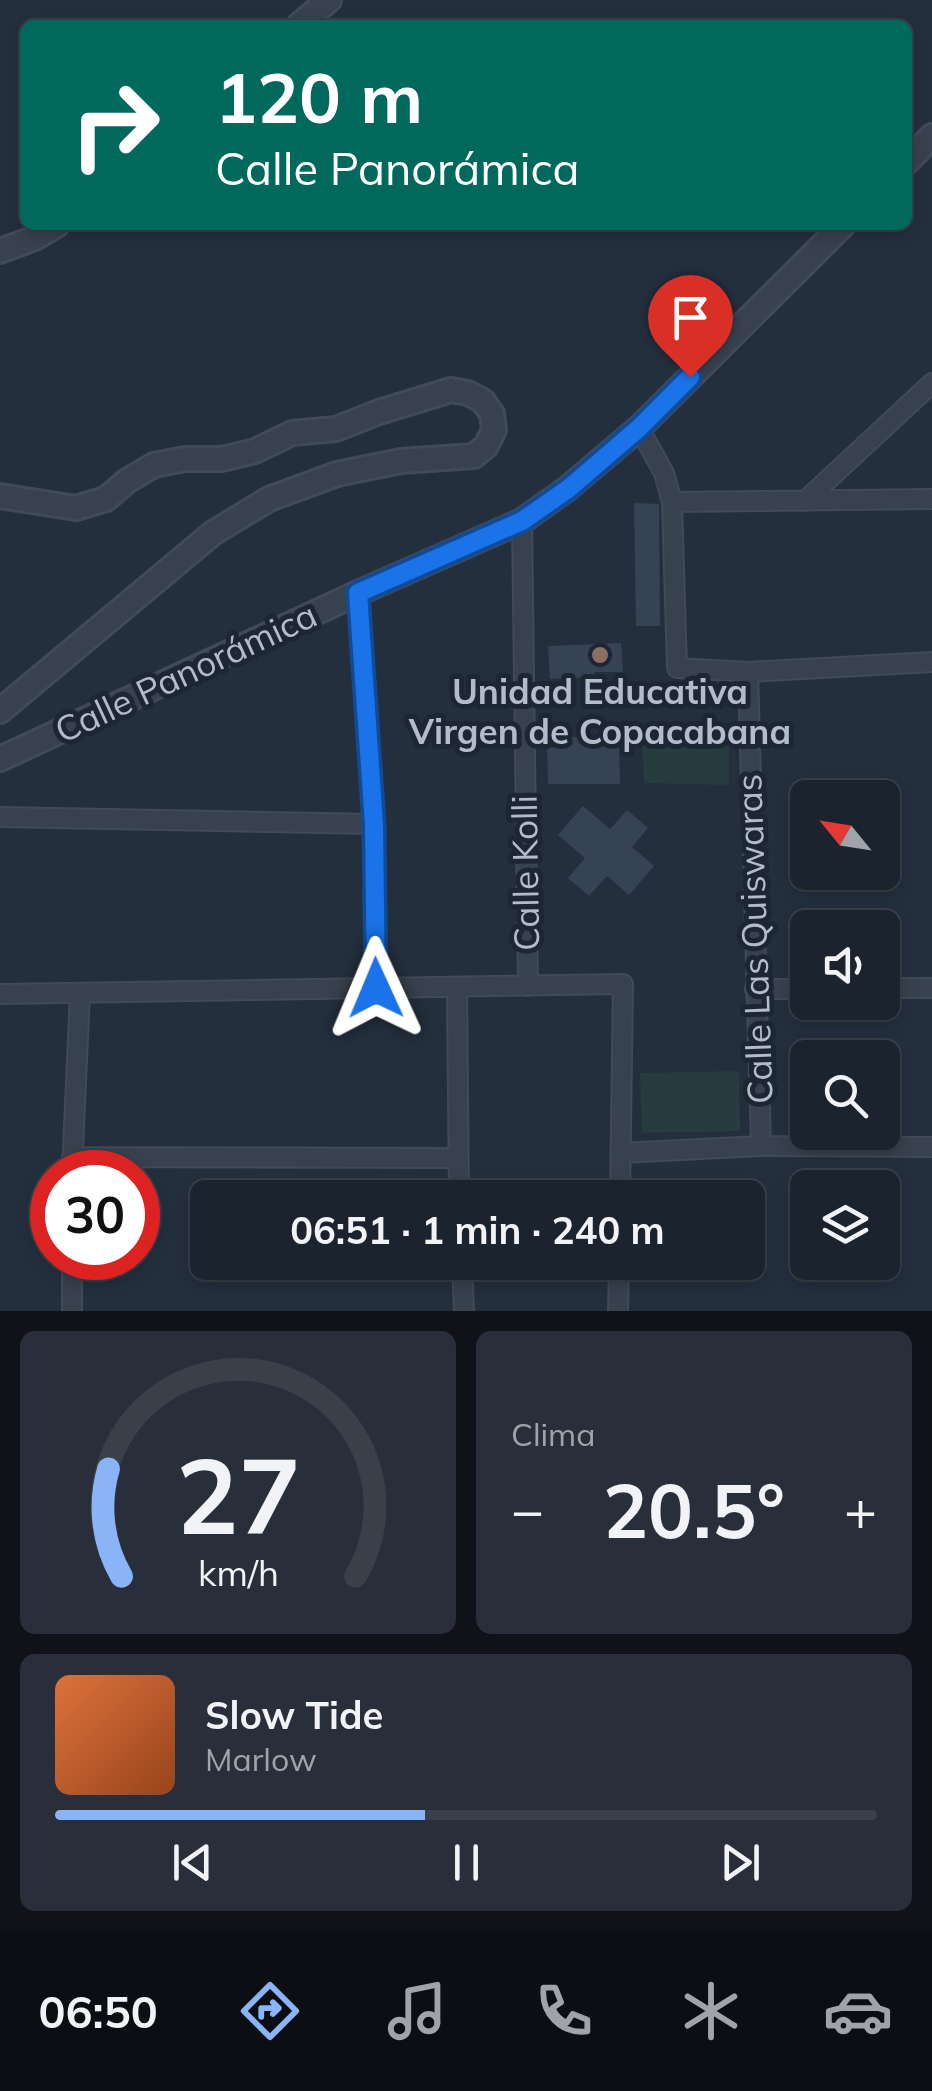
<!DOCTYPE html>
<html lang="es">
<head>
<meta charset="utf-8">
<style>
  body { margin:0; font-family:Mulish,sans-serif; background:#282f3a; color:#f1f3f6; height:100vh; display:flex; flex-direction:column; font-size:38px; white-space:nowrap }
  * { box-sizing:border-box; margin:0 }
  p { font-size:32px; color:#a0a4aa }
  .icon { flex:none; width:55px; height:55px; fill:none; stroke:currentColor; stroke-width:2; stroke-linecap:round; stroke-linejoin:round }
  .map { position:relative; height:1311px; overflow:hidden }
  .drawer { display:flex; flex-direction:column; gap:20px; padding:20px; background:#0f1319; flex:1 }
  .drawer>* { flex:none }
  .top-card { position:absolute; left:20px; top:20px; width:892px; height:210px; border-radius:15px; box-shadow:0 5px 15px #0003,0 0 0 2px #39404a; background:#00695c; color:#fff; overflow:hidden }
  .needle { width:65px; rotate:300deg }
  .buttons { position:absolute; left:790px; top:780px; display:grid; gap:20px }
  .buttons a { display:grid; place-items:center; width:110px; height:110px; border-radius:15px; background:#1b232e; box-shadow:0 5px 15px #0003,0 0 0 2px #39404a; font-size:50px }
  .speed { position:absolute; left:30px; top:1150px; display:flex; gap:20px; font-size:50px; font-weight:700; text-align:center }
  .speed>* { display:grid; place-content:center; width:130px; height:130px; border-radius:50%; background:#1b232e; box-shadow:0 5px 15px #0003,0 0 0 2px #39404a; line-height:1 }
  .speed .limit { border:15px solid #d22; background:#fff; color:#111 }
  .pin { position:absolute; display:grid; place-items:center; width:85px; height:85px; color:#fff; margin:-102px -42px; border-radius:50% 50% 50% 0; rotate:-45deg; box-shadow:0 0 10px #0007 }
  .pin .icon { rotate:45deg }
  .me { position:absolute; width:110px; margin:-55px; rotate:359deg; stroke-linejoin:round; filter:drop-shadow(0 0 8px #0008) }
  .turn { display:flex; align-items:center; gap:35px; height:210px; padding:0 30px; font-size:45px }
  .turn .icon { width:130px; height:130px; stroke-width:2.5 }
  .turn b { display:block; font-size:70px; line-height:85px }
  .big { font-size:75px; font-weight:700; line-height:1.1 }
  .drawer .card { flex:1; display:flex; flex-direction:column; justify-content:center; gap:15px; min-width:0; padding:0 35px; border-radius:15px; background:#282f3a }
  .drawer .dial { align-items:center; gap:0 }
  .dial svg { height:260px; overflow:visible; fill:none; stroke:#39404a; stroke-width:7; stroke-linecap:round; text-anchor:middle }
  .dial text { fill:#f1f3f6; stroke:none }
  .song { display:flex; align-items:center; gap:30px }
  .cover { width:120px; height:120px; border-radius:15px; background:linear-gradient(135deg,hsl(20 70% 55%),hsl(20 70% 35%)) }
  .played { height:10px; border-radius:5px; background:linear-gradient(90deg,#8ab4f8 45%,#39404a 45%) }
  .keys { display:flex; justify-content:space-around; direction:ltr }
  .heat { display:flex; justify-content:space-between; align-items:center; font-size:55px; direction:ltr }
  .drawer .tiles { flex:1; display:grid; gap:20px; grid-template-columns:1fr 1fr }
  .card:last-child { grid-column:span 2 }
  .trip { position:absolute; left:190px; top:1180px; width:575px; height:100px; border-radius:15px; background:#1b232e; box-shadow:0 5px 15px #0003,0 0 0 2px #39404a; font-weight:700; line-height:100px; text-align:center }
  .tabs { display:flex; height:160px; justify-content:space-around; align-items:center; background:#0b0e12; color:#a0a4aa }
  .tabs .icon { width:70px; height:70px }
  .tabs .on { color:#8ab4f8 }
  .tabs b { font-size:45px; color:#f1f3f6 }
  .map>svg:first-child { display:block }
</style>
</head>
<body>
<div class="map">
<svg width="932" height="1311" viewBox="0 0 932 1311">
  <rect width="100%" height="100%" fill="#242f3e"/>
  <path fill="#263c3f" d="M642,735L729,736V785L644,783Z
    M739,1071L740,1131L642,1133L640,1073Z"/>
  <path fill="#364354" d="M634,503L659,504L660,626H636Z
    M621,643L623,672H594L595,677L550,679L548,646Z
    M547,737H619L620,784H548Z
    M583,806L610,829L627,810L648,828L632,847L654,866L629,895L607,876L589,896L568,878L585,858L558,835Z"/>
  <g fill="none" stroke-linecap="round" stroke-linejoin="round">
    <g stroke="#414a57" stroke-width="22">
      <path id="minor" d="M639,428L664,473L672,502L677,668L748,672L932,662
        M805,501L932,383
        M672,502L932,499
        M522,521L528,986
        M358,593L374,824L376,989
        M748,672L761,1146
        M0,817L374,824
        M457,988L459,1198
        M882,988H932
        M755,989H808
        M0,994L623,984L620,1198
        M621,1153L761,1146L932,1147
        M72,1157L458,1158
        M72,1172L80,993
        M462,1262L464,1311
        M72,1311V1258
        M618,1311L619,1262"/>
    </g>
    <g stroke="#414a57" stroke-width="28">
      <path id="tertiary" d="M299,25L329,0
        M908,161L932,136
        M0,251L35,238L57,225
        M0,496L76,508L106,499L127,481L154,465L185,459H222L255,451L292,433L336,429L379,412L451,390L468,393L483,401L492,414L494,430L486,446L474,456L401,461L337,474L269,499L213,533L0,711
        M0,759L358,593L522,521L567,489L639,428L843,225"/>
    </g>
    <use href="#minor" stroke="#38414e" stroke-width="18"/>
    <use href="#tertiary" stroke="#38414e" stroke-width="22"/>
  </g>
  <g fill="none" stroke-linecap="round" stroke-linejoin="round">
    <g stroke="#114b97" stroke-width="25">
      <path id="route" d="M376,988L374,824L358,593L522,521L568,489L639,428L690,377"/>
    </g>
    <use href="#route" stroke="#1a73e8" stroke-width="18"/>
  </g>
  <circle fill="#8d6e63" stroke="#1d2633" stroke-width="4" cx="600" cy="655" r="10"/>
  <g text-anchor="middle" stroke-width="10" stroke-linejoin="round" paint-order="stroke">
    <g font-size="35" fill="#b4bcc9" stroke="#1d2633">
      <text transform="translate(186 673) rotate(-25)" y="12">Calle Panorámica</text>
      <text transform="translate(526 873) rotate(-91)" y="12">Calle Kolli</text>
      <text transform="translate(755 939) rotate(-92)" y="12">Calle Las Quiswaras</text>
    </g>
    <g font-size="35" font-weight="bold" fill="#b4bcc9" stroke="#1d2633">
      <text x="600" y="704">Unidad Educativa<tspan x="600" dy="40">Virgen de Copacabana</tspan></text>
    </g>
  </g>
</svg>
<div class="buttons">
<a><svg class="needle" viewBox="-14 -14 28 28"><path d="M0-13l5 13h-10z" fill="#e53935"/><path d="M0 13l5-13h-10z" fill="#a0a4aa"/></svg></a>
<a><svg class="icon" aria-label="sound" viewBox="0 0 24 24"><path d="M4 9h4l5-4v14l-5-4H4zM17 9q2 3 0 6"/></svg></a>
<a><svg class="icon" aria-label="search" viewBox="0 0 24 24"><circle cx="10" cy="10" r="6"/><path d="M15 15l6 6"/></svg></a>
<a><svg class="icon" aria-label="layers" viewBox="0 0 24 24"><path d="M12 4l9 5-9 5-9-5zM3 14l9 5 9-5"/></svg></a>
</div>
<div class="speed"><div class="limit">30</div></div>
<div class="pin" style="left:690px;top:377px;background:#d93025"><svg class="icon" aria-label="arrive" viewBox="0 0 24 24"><path d="M6 21V4h12l-3 4 3 4H6"/></svg></div>
<svg class="me" style="left:376px;top:988px" viewBox="-20 -20 40 40"><path d="M0-17L14 15 0 8-14 15z" fill="#1a73e8" stroke="#fff" stroke-width="4"/></svg>
<div class="trip">06:51 · 1 min · 240 m</div>
<div class="top-card">
<div class="turn"><svg class="icon" aria-label="right" viewBox="0 0 24 24"><path d="M7 20v-9h11M14 6l5 5-5 5"/></svg><div><b>120 m</b>Calle Panorámica</div></div>
</div>
</div>
<section class="drawer">
<div class="tiles">
<div class="card dial"><svg viewBox="0 0 100 80">
<path d="M14 69A42 42 0 1 1 86 69"/>
<path d="M14 69A42 42 0 0 1 10 36" stroke="#8ab4f8"/>
<text x="50" y="56" font-size="32" font-weight="700">27</text>
<text x="50" y="72" font-size="11">km/h</text>
</svg></div>
<div class="card"><p>Clima</p>
<div class="heat"><a>−</a><b class="big">20.5°</b><a>+</a></div>
</div>
<div class="card">
<div class="song"><i class="cover"></i><div><b>Slow Tide</b><p>Marlow</p></div></div>
<div class="played"></div>
<div class="keys"><svg class="icon" aria-label="previous" viewBox="0 0 24 24"><path d="M18 5L8 12l10 7zM5 5v14"/></svg><svg class="icon" aria-label="pause" viewBox="0 0 24 24"><path d="M8 5v14M16 5v14"/></svg><svg class="icon" aria-label="next" viewBox="0 0 24 24"><path d="M6 5l10 7-10 7zM19 5v14"/></svg></div>
</div>
</div>
</section>
<nav class="tabs">
<b>06:50</b>
<svg class="icon on" aria-label="directions" viewBox="0 0 24 24"><path d="M12 3l9 9-9 9-9-9zM9 14v-3h6M13 9l2 2-2 2"/></svg>
<svg class="icon" aria-label="music" viewBox="0 0 24 24"><path d="M9 18V5l10-2v13"/><circle cx="6" cy="18" r="3"/><circle cx="16" cy="16" r="3"/></svg>
<svg class="icon" aria-label="phone" viewBox="0 0 24 24"><path d="M5 4h4l2 5-3 2q2 4 5 5l2-3 5 2v4C11 20 4 13 5 4z"/></svg>
<svg class="icon" aria-label="climate" viewBox="0 0 24 24"><path d="M12 3v18M4 7l16 10M4 17L20 7"/></svg>
<svg class="icon" aria-label="car" viewBox="0 0 24 24"><path d="M5 17H2v-5l4-1 3-4h7l3 4 3 1v5h-3M9 17h6M6 11h13"/><circle cx="7" cy="17" r="2"/><circle cx="17" cy="17" r="2"/></svg>
</nav>
</body>
</html>
